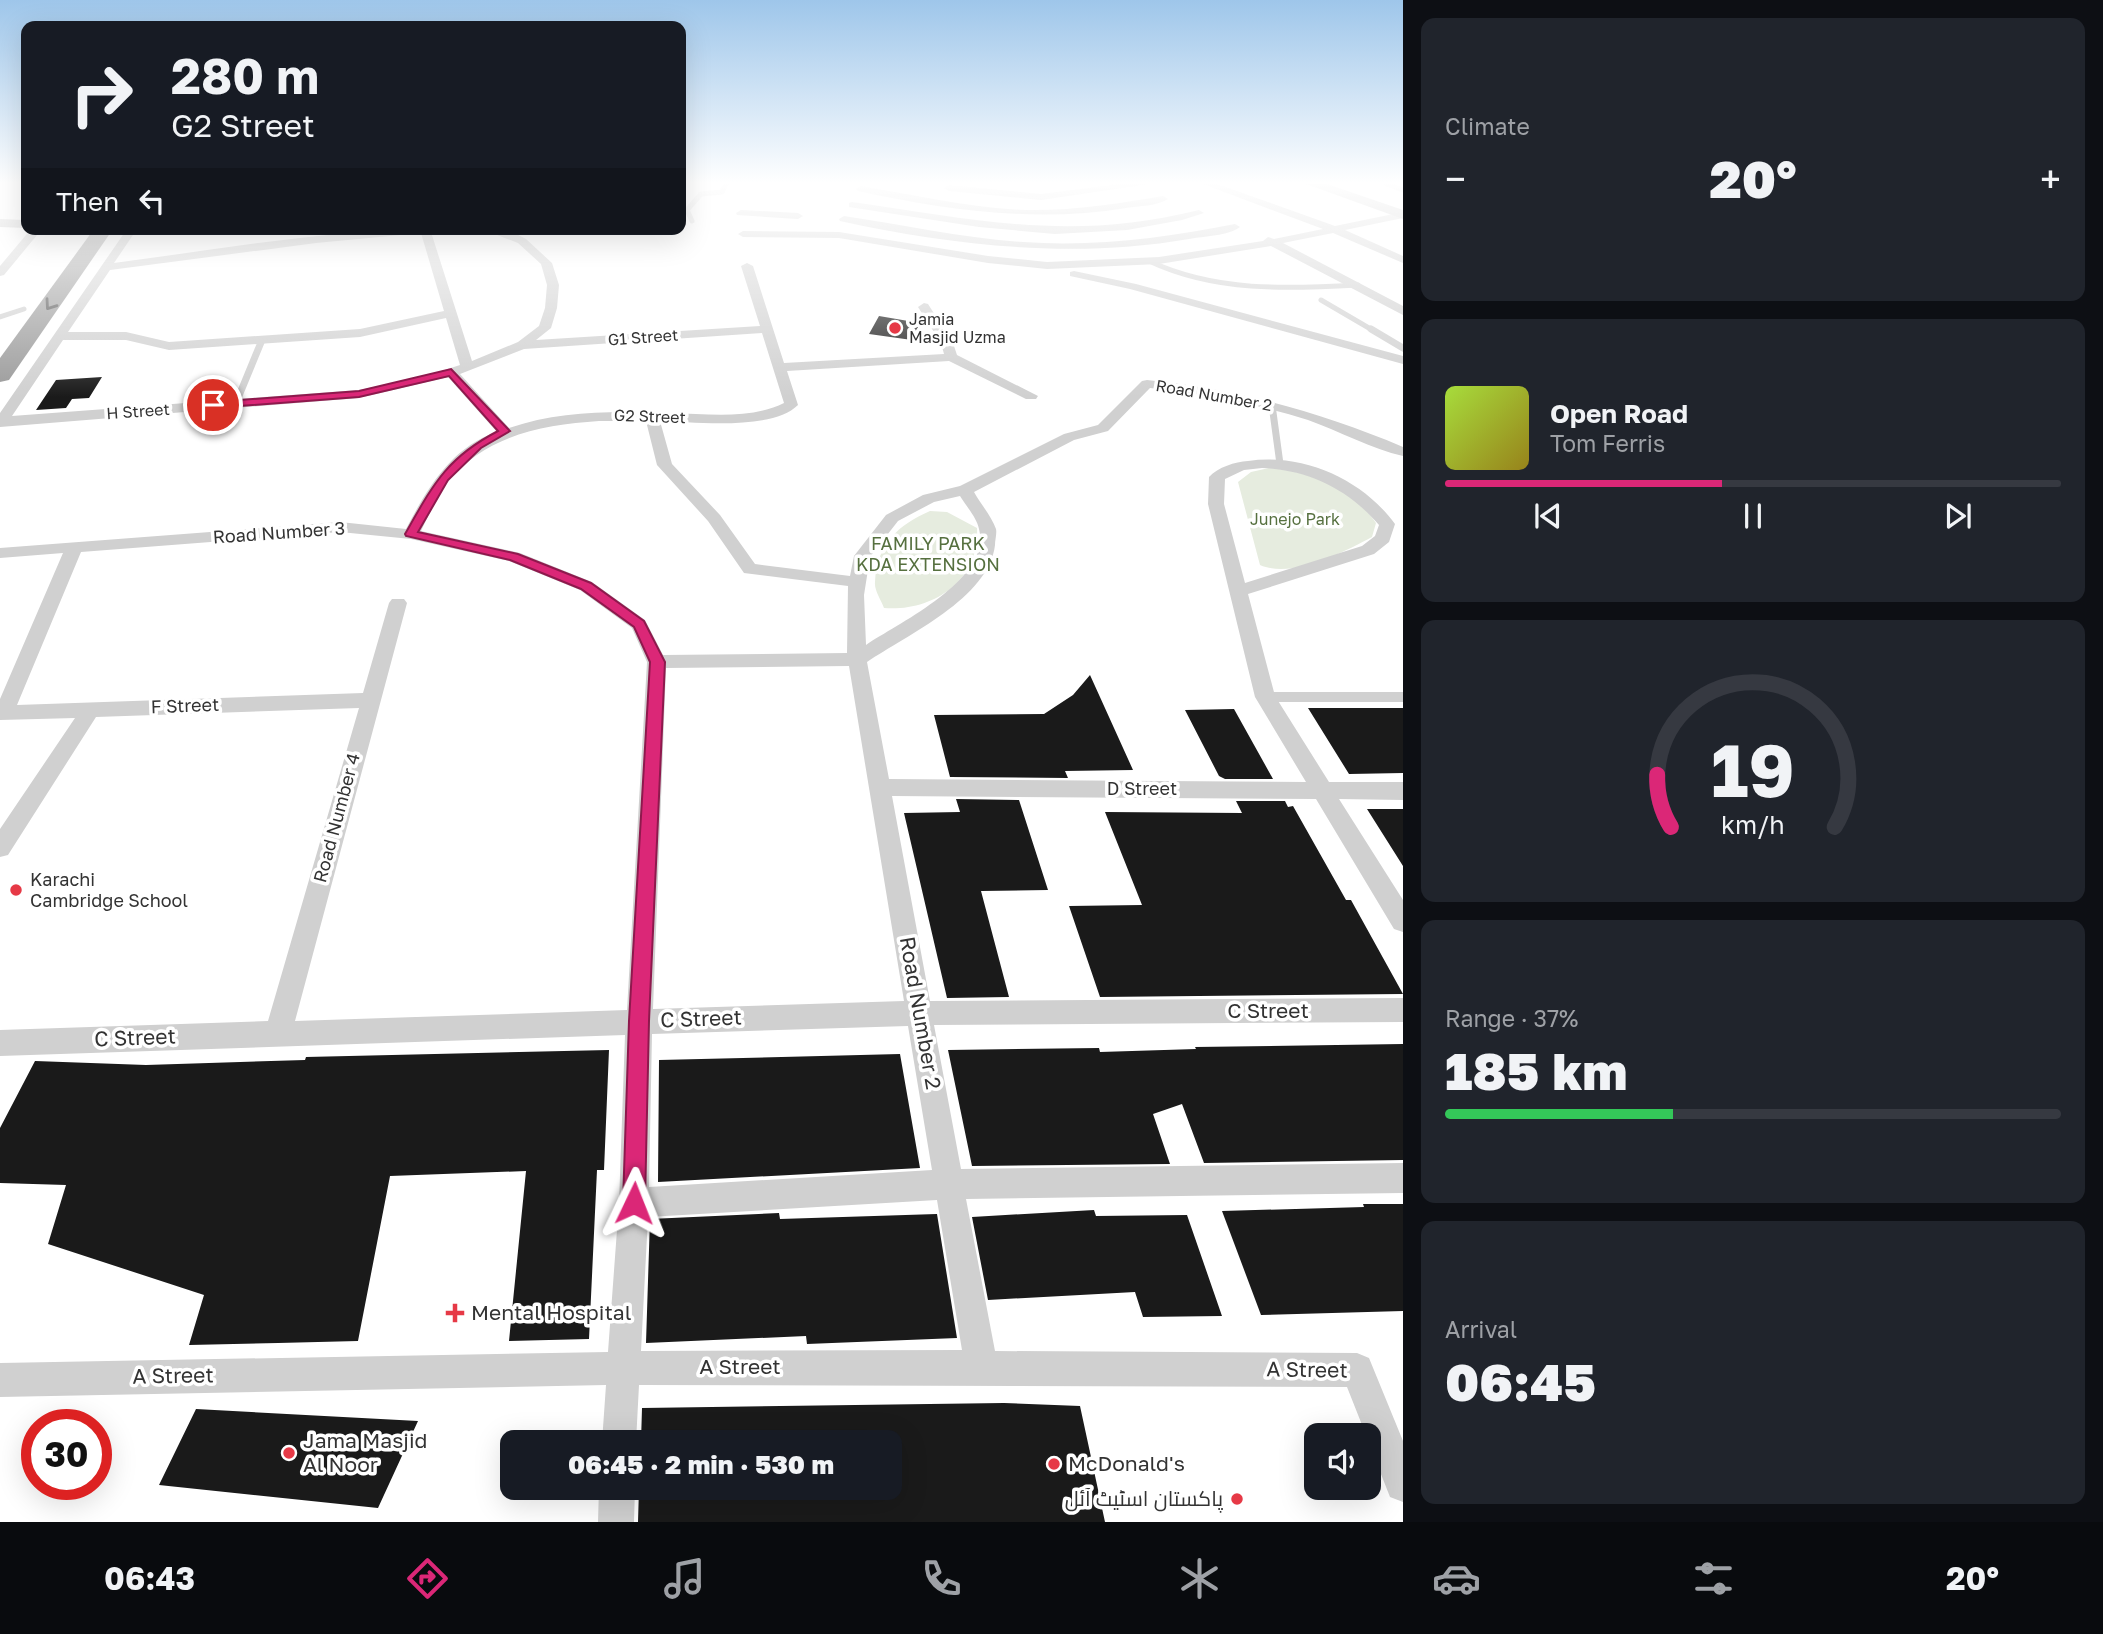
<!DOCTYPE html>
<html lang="en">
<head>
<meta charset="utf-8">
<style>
  body { margin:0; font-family:"Golos Text",Cairo,sans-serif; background:#20242c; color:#f1f3f6; height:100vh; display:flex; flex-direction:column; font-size:26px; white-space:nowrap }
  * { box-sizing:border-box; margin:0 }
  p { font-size:23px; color:#9ea1a6 }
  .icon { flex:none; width:38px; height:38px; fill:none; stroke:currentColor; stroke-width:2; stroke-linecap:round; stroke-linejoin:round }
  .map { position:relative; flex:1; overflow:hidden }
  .details { display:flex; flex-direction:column; gap:18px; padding:18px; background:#0d0f14; width:700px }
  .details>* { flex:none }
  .banner { position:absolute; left:21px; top:21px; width:665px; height:214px; border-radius:14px; box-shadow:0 7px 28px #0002; background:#171b24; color:#f1f3f6; overflow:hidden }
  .tools { position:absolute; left:1304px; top:1423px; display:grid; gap:14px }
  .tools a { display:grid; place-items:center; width:77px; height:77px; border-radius:14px; background:#171b24; box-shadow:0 7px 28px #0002; font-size:35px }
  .speed { position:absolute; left:21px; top:1409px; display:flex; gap:14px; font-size:35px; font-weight:700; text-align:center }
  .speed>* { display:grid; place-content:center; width:91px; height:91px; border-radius:50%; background:#171b24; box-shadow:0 7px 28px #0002; line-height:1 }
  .speed .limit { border:10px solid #d22; background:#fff; color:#111 }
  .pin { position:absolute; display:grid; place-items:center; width:60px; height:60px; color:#fff; margin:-30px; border:4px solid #fff; border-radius:50%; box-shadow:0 2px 7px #0007 }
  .me { position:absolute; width:77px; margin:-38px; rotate:2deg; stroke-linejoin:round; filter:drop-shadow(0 0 5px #0008) }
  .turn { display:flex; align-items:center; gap:24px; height:147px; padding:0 35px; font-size:32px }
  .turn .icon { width:91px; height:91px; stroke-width:2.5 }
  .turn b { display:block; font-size:49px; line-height:60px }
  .then { display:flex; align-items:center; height:66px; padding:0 35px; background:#0003; gap:14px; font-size:26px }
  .big { font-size:52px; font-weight:800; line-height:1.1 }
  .details .tile { flex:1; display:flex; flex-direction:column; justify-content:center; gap:10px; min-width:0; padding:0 24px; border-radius:14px; background:#20242c }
  .details .dial { align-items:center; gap:0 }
  .dial svg { height:182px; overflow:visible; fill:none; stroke:#363941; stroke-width:7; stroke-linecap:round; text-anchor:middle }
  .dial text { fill:#f1f3f6; stroke:none }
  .song { display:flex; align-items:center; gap:21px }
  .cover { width:84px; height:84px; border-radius:10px; background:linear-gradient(135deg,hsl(80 70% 55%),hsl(50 70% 35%)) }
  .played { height:7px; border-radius:4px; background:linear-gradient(90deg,#db2777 45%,#363941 45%) }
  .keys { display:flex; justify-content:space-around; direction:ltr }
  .heat { display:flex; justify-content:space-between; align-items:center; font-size:38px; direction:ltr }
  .charge { height:10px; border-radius:5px; background:linear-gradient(90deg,#34c759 37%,#363941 0) }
  .trip { position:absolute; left:500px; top:1430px; width:402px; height:70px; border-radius:14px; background:#171b24; box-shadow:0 7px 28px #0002; font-weight:800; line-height:70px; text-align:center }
  .tab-bar { display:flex; height:112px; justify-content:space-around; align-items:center; background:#090b0e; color:#9ea1a6 }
  .tab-bar .icon { width:49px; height:49px }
  .tab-bar .current { color:#db2777 }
  .tab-bar b { font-size:32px; color:#f1f3f6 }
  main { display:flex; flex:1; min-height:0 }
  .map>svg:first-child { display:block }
</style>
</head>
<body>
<main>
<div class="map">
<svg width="1403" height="1522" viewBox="0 0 1403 1522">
  <rect width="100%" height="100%" fill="#fff"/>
  <path fill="#e6ecdf" d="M1269,468C1311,472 1351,487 1376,523L1372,537C1342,553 1292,579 1260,565L1238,482L1251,472Z
    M930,511L947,512L977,528C980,581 932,612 884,608C881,600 874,590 875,582C877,544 898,525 930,511Z"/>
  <path fill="#1a1a1a" d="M879,316L920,323L912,340L869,334Z
    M102,377L89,398L72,399L66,408L36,410L56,380Z
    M1090,675L1133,770L1065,771L1068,778L950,777L934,715L1044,714L1073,695Z
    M1308,708H1403V773L1349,774Z
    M1234,709L1273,779H1225L1219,776L1185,710Z
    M956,799L1019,800L1048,890L981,891L1009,997L947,998L904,813L960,812Z
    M1236,801H1285L1288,807L1293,806L1346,900H1351L1403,994L1100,997L1069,906L1142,905L1105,812L1242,813Z
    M1367,809H1403V866Z
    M1403,1044V1160L1204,1163L1182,1104L1153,1114L1170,1164L972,1166L948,1050L1099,1048L1100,1052L1196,1049L1195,1047Z
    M609,1050L604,1170H597L589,1339L509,1341L526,1171L390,1176L358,1341L278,1343L189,1345L204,1295L48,1244L66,1185L0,1183V1128L35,1061L146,1065L305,1060L306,1057Z
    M900,1054L920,1168L658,1182L659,1060Z
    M1363,1204H1403V1311L1261,1315L1222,1211L1364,1207Z
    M1094,1210L1096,1216L1187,1215L1222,1316L1143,1317L1135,1292L988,1300L972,1217Z
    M779,1213L780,1219L937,1214L957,1338L807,1344L806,1336L646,1343L650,1219Z
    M1004,1403L1080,1406L1105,1522H638L639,1488H891V1442H641L642,1408Z
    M196,1409L418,1421L378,1508L159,1485Z"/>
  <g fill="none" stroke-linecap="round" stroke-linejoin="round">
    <path stroke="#d0d0d0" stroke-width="5" d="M1387,184L1403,190
      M692,221L687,210L701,194L722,192L726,184
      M1149,261C1215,292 1286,289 1358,285
      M1321,300L1374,331
      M0,317L24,309"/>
    <path stroke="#d0d0d0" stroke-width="7" d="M1371,329L1403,348
      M236,403L262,340
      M1272,405L1280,464"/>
    <path stroke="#d0d0d0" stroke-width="10" d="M1265,697H1403"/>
    <path fill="#d0d0d0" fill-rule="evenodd" d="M1120,184H1149L1041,200L949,191L944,188L949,185L1041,194Z
      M1203,184H1217L1335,226L1403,212V218L1345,230L1403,256V263L1333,233L1283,243L1403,306V315L1271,246L1159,264L1047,269L988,263L839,238L743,237L738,234L743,231L839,232L988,256L1047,262L1159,257L1263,241L1268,237L1274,239L1323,229Z
      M861,186C915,195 970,208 1025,210C1072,211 1117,204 1163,196L1168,199C1157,206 1139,206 1126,208C1036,223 946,210 858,191L856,189Z
      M852,202C977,220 1072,242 1199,210L1204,213L1182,220L1127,230L1055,234L979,227L849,207V203Z
      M741,210L798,213L803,216L798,219L737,215L736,213Z
      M844,216C904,225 963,238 1023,242C1095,247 1165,238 1235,224L1240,227C1228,236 1204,236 1189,239C1073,259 955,246 840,221L839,219Z
      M31,229H42L4,275L0,276V266Z
      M127,229H137L114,263C222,249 330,229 439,229L431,232L472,361L518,342L539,326L545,308L547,285L541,264L518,243L482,229H506L526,239L552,263L559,285L557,308L551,328L536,340L760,326L741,266L747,263L753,266L784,363L944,354L941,343L918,307L924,303L928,304L953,343L957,355L1038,396L1036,399H1026L949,361L787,371L798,405C772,431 695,422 660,421L672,464L720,515L755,564L850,576L854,556L886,515L923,495L960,486L1064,434L1098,425L1142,381L1147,380C1236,389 1320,412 1403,447V456C1372,449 1339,431 1308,420C1256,404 1204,394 1150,388L1108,431L1074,440L974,492C980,503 992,517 996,529C997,533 995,540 995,545C989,598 907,635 867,662L889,779L1306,782L1255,697L1208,504L1209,477C1218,467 1235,462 1248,461C1303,453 1362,479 1395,524L1389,542L1374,554L1248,594L1275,696L1329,782H1403V800L1339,799L1403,900V932L1394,929L1316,799L892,796L930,1001L1403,998V1022L934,1025L961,1169L1403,1163V1193L966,1199L995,1351L1357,1353L1369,1358L1403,1441V1502L1390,1497L1368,1441V1435H1366L1347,1387L639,1385L636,1442H602L606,1385L0,1397V1363L608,1352L619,1203L625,1035L0,1056V1030L268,1021L359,708L96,717L8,855L0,857V829L75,718L0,720V699L63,553L0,558V548L340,522L406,529C427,489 451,447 497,432L448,377L359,398L0,427V413ZM421,233L444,311L360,329L169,342L126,332H68L110,270L316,243ZM446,318L460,365L423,377L359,390L12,416L63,340H126L169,350L360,337ZM762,333L784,403C750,420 707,414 671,413C616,411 561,410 509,428L460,374L524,349ZM599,421H646L657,465L708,521L744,573L848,586L847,653L663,655L645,620L592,582L520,553L421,531C429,515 436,497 447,483C485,435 542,425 599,421ZM1262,468C1309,470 1348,489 1379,525L1375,536L1362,546L1245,583L1224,504L1225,479L1244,470ZM960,496C966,506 977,518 979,529C992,579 899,623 866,645L864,595L870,557L898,521L934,502ZM340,532L411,539L509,561L580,590L632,628L647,662L627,1010L295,1021L407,603L404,599H392L389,603L363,693L17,705L81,552ZM849,666L904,1001L653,1009L666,668ZM908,1026L932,1170L649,1187L652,1034ZM937,1200L962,1350L641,1351L648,1217Z
      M1074,271L1136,284L1403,356V364L1130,289L1070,276V272Z
      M599,1488H635L634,1522H598Z"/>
    <path fill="#bdbdbd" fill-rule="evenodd" d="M1306,184H1327L1403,210V219Z
      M0,219L26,220V228L0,227Z"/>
    <path fill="#9a9a9a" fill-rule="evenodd" d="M94,229H113L9,380L0,382V358Z"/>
  </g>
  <defs><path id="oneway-chevron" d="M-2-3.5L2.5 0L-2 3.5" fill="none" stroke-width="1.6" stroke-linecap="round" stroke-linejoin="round" transform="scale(1.75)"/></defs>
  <use stroke="#525252" href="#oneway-chevron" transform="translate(50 305) rotate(125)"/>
  <linearGradient id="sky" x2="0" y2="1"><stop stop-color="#9ec6ea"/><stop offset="0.46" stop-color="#fff"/><stop offset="1" stop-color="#fff" stop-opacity="0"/></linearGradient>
  <rect width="1403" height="397" fill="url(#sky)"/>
  <path fill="#db2777" stroke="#8e194d" stroke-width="2" d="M451,369L510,431L481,448L448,480L418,532L518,554L591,583L644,621L665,662L649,1021L645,1203L642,1211L634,1214L626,1211L623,1203L629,1021L650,662L634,627L581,589L510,560L406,536L405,534C433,485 446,458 498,431L449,376L359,397L213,408L207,405L213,402L359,391Z"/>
  <g fill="#e63946" stroke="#fff" stroke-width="2.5">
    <circle cx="895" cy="328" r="7"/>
    <circle cx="16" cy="890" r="7"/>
    <path d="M451.5 1302.5h7v7h7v7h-7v7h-7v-7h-7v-7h7z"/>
    <circle cx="289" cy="1453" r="7"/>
    <circle cx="1054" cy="1464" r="7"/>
    <circle cx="1237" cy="1499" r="7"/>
  </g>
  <g text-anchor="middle" stroke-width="7" stroke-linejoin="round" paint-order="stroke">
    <g font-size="16" fill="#333" stroke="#fff" text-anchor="start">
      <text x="909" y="325">Jamia<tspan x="909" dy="18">Masjid Uzma</tspan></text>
    </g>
    <g font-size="16" fill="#333" stroke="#fff">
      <text transform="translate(643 337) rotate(-4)" y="6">G1 Street</text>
      <text transform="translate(1214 395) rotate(10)" y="6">Road Number 2</text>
      <text transform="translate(138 411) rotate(-4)" y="6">H Street</text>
      <text transform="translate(650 416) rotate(2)" y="6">G2 Street</text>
    </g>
    <g font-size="16" fill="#56703f" stroke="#fff">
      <text x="1295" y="525">Junejo Park</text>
    </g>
    <g font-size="18" fill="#333" stroke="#fff">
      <text transform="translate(279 533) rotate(-4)" y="6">Road Number 3</text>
      <text transform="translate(185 706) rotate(-2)" y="6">F Street</text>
      <text x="1142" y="795">D Street</text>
      <text transform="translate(337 818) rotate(-75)" y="6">Road Number 4</text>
    </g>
    <g font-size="18" fill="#56703f" stroke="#fff">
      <text x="928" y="550">FAMILY PARK<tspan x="928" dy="21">KDA EXTENSION</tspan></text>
    </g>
    <g font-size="18" fill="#333" stroke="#fff" text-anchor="start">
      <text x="30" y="886">Karachi<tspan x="30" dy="21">Cambridge School</tspan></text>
    </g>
    <g font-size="21" fill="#333" stroke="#fff">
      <text x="1268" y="1018">C Street</text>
      <text transform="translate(920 1013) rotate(80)" y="7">Road Number 2</text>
      <text transform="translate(701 1019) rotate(-2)" y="7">C Street</text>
      <text transform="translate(135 1038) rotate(-2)" y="7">C Street</text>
      <text x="740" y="1374">A Street</text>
      <text transform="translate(1307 1370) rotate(1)" y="7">A Street</text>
      <text transform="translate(173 1376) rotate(-1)" y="7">A Street</text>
    </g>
    <g font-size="21" fill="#333" stroke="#fff" text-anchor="start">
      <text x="471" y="1320">Mental Hospital</text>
      <text x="303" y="1448">Jama Masjid<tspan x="303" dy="24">Al Noor</tspan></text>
      <text x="1068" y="1471">McDonald's</text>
      <text x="1223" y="1506" text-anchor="end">پاکستان اسٹیٹ آئل</text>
    </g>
  </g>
</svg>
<div class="tools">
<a><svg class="icon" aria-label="sound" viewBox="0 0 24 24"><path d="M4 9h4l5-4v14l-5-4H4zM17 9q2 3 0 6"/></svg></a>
</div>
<div class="speed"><div class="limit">30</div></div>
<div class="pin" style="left:213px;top:405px;background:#d93025"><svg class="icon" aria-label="arrive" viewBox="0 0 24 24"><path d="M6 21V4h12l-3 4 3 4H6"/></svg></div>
<svg class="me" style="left:634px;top:1203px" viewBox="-20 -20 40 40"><path d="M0-17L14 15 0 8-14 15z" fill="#db2777" stroke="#fff" stroke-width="4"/></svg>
<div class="trip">06:45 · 2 min · 530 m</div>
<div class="banner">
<div class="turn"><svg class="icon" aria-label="right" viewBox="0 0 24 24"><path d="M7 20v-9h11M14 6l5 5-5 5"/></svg><div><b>280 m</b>G2 Street</div></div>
<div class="then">Then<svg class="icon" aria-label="left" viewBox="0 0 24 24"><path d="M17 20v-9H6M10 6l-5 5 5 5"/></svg></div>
</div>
</div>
<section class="details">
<div class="tile"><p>Climate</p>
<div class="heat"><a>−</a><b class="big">20°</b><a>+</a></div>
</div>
<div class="tile">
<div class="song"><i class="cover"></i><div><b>Open Road</b><p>Tom Ferris</p></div></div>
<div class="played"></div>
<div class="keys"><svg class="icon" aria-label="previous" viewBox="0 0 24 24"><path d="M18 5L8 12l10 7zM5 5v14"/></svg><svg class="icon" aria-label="pause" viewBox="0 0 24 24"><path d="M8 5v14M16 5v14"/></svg><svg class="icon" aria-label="next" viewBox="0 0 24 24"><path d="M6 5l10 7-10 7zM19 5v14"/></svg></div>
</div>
<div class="tile dial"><svg viewBox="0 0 100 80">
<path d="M14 69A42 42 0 1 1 86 69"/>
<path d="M14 69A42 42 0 0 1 8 46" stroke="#db2777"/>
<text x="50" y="56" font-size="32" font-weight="700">19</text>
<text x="50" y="72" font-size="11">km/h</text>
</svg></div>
<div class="tile"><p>Range · 37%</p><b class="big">185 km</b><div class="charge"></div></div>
<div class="tile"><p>Arrival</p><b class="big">06:45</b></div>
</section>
</main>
<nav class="tab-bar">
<b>06:43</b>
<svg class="icon current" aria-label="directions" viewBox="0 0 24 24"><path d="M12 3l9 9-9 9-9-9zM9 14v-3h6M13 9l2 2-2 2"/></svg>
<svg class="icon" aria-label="music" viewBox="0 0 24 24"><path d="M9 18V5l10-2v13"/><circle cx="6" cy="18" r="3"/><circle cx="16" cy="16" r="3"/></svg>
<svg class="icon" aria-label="phone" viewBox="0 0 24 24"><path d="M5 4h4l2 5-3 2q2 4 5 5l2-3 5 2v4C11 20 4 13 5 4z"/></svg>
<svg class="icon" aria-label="climate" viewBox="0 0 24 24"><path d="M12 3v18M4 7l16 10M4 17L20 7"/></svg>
<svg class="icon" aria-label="car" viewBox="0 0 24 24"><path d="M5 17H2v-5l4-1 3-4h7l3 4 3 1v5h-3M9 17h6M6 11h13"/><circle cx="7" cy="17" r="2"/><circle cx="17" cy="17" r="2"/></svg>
<svg class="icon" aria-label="filters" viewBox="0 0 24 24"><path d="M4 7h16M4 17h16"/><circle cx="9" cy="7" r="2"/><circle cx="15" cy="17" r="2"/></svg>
<b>20°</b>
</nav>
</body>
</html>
